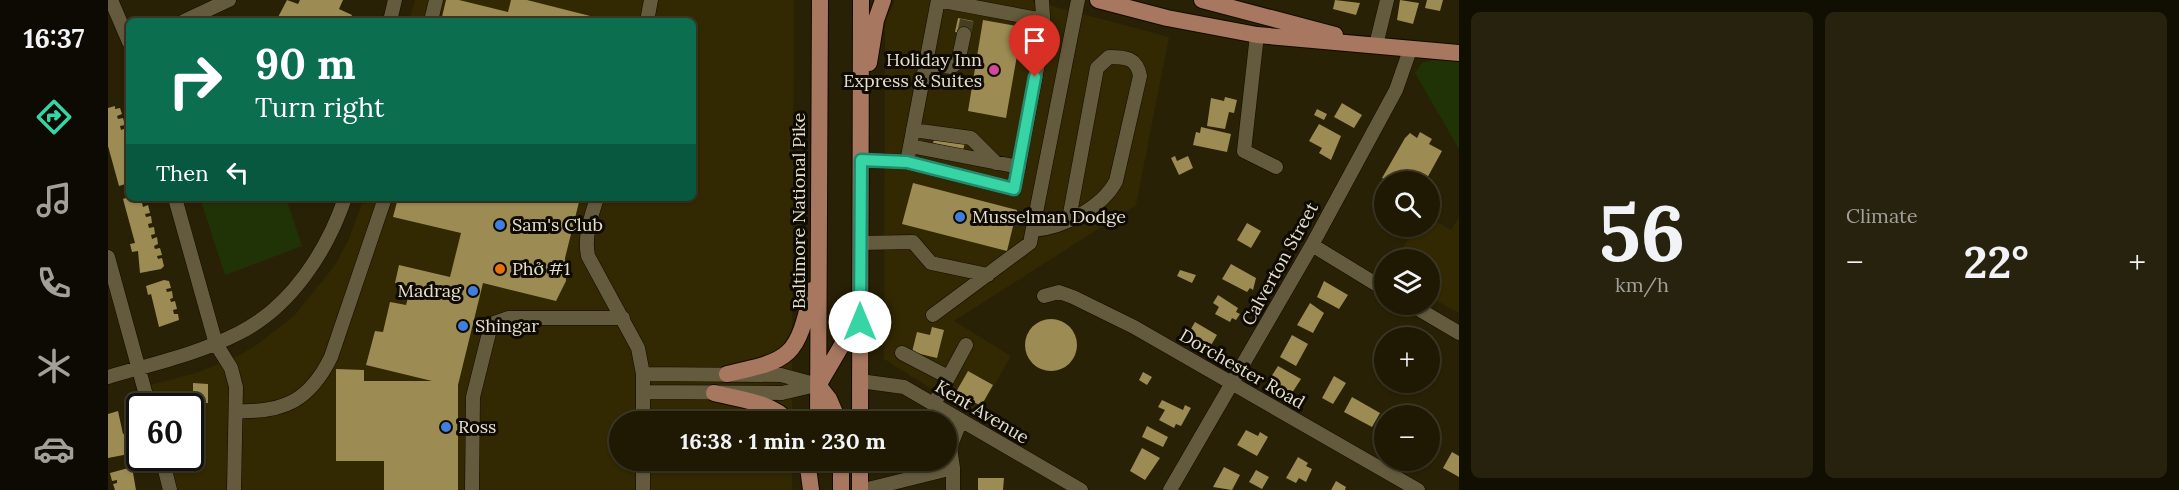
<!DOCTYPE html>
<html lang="en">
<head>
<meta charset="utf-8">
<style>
  body { margin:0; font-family:Lora,serif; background:#27220e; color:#f1f3f6; height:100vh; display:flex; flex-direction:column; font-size:22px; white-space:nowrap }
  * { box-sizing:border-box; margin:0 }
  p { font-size:20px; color:#a1a09a }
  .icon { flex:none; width:33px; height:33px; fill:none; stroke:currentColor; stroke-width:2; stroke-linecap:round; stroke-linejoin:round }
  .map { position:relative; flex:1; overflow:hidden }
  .side { display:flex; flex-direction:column; gap:12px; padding:12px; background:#110e02; width:720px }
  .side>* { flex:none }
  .hud { position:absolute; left:18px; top:18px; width:570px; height:183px; border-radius:9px; box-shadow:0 2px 4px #0004,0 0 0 2px #3c3826; background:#0b6e4f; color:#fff; overflow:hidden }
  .controls { position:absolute; left:1266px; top:171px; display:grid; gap:12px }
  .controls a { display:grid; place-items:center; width:66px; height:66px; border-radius:50%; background:#1f1904; box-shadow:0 2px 4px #0004,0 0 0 2px #3c3826; font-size:30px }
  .speed { position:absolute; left:18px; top:393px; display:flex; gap:12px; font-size:30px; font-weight:700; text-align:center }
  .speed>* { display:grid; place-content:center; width:78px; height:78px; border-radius:50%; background:#1f1904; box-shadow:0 2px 4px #0004,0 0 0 2px #3c3826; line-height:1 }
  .speed .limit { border:3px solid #111; border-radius:9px; background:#fff; color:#111 }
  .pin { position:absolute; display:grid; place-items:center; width:51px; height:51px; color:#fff; margin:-62px -26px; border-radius:50% 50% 50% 0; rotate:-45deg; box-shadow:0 0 6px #0007 }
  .pin .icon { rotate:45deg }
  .me { position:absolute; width:66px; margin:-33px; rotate:0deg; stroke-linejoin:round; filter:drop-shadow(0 0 4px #0008) }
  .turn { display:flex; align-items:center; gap:21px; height:126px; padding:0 30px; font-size:27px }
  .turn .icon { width:78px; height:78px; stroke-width:2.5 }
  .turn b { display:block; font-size:42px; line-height:51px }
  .then { display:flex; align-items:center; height:57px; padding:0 30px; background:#0003; gap:12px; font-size:22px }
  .big { font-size:45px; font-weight:800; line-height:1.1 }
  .side .tile { flex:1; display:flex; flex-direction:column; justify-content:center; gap:9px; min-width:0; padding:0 21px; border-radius:9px; background:#27220e }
  .side .dial { align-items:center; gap:0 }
  .dial b { font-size:78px; line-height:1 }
  .heat { display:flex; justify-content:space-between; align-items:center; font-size:33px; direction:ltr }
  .side .tiles { flex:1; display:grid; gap:12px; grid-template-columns:repeat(2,1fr) }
  .trip { position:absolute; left:501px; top:411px; width:348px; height:60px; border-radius:30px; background:#1f1904; box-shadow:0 2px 4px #0004,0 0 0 2px #3c3826; font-weight:800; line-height:60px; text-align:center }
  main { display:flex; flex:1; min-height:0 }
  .menu { display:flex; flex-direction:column; width:108px; justify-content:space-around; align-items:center; background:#0c0a02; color:#a1a09a }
  .menu .icon { width:42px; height:42px }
  .menu .on { color:#37d4a6 }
  .menu b { font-size:27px; color:#f1f3f6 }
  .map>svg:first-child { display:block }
</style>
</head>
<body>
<main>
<nav class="menu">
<b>16:37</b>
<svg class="icon on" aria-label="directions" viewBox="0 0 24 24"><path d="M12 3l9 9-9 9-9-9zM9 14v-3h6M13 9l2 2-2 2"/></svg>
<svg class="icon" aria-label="music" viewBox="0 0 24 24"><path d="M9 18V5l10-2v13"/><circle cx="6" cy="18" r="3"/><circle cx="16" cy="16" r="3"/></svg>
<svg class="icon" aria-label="phone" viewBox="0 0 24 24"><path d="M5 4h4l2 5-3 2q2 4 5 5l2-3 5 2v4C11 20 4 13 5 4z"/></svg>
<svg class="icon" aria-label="climate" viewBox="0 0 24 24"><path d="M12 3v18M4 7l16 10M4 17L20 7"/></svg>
<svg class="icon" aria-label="car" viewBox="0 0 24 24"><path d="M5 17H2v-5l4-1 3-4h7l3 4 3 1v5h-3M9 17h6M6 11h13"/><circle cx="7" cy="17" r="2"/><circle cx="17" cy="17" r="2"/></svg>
</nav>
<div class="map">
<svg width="1351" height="490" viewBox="0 0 1351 490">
  <rect width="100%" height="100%" fill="#292105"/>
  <path fill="#322802" d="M307,0H686L684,421L512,422V460L684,461V490H64L58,458H82V406H48L43,385L88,373L130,356L150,344L186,316L227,265L240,241L256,198H585V21H301Z
    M787,0H922L1061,37L1028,205L846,321L903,356L868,417L776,359L777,22Z
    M1351,217V313L1322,297V260L1288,259L1307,227L1322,226V218L1343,230Z"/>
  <path fill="#203306" d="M1326,60H1351V149L1307,73L1315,62Z
    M92,198H178L194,246L117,275Z"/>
  <path fill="#9c8b53" d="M179,0L190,4L192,0H235L231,9L244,15L241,21H168Z
    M338,0H351L400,12L403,0H419L502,21H333Z
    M1227,0L1252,3L1248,15L1225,9Z
    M1292,0L1311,3L1305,24L1289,20Z
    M1319,0H1335L1332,11L1317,8Z
    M850,18L865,21L862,35L847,32Z
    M875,20L914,27L898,118L860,111Z
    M1117,97L1129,100L1126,113L1121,112L1117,129L1099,126L1103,98L1116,101Z
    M1234,103L1254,115L1246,128L1226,117Z
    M7,106V109L12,108L14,114L9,116L10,119L15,118L17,125L12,126L13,130L18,128L20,136L16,137V141L21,139V147L18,148L21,151V183L11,186L0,146V108Z
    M1209,109L1219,114L1216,120L1206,115Z
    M1211,124L1233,136L1223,160L1211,153L1214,148L1201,141Z
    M1093,127L1123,134L1119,152L1085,145L1088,132L1092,133Z
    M1312,132L1324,139L1321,144L1334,151L1318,180L1321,182H1276V187L1273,185L1276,179L1274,178L1297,138L1302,133L1309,138Z
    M827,136L857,143L855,150L825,143Z
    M1067,156L1069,161L1080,156L1085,168L1071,175L1063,158Z
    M805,183L909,210L899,251L794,224Z
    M21,197L38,198L39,202L34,203L35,207L40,205L42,213L37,214L38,217L43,216L44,223L40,224L41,228L46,227L47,234L43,235L44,239L49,237L50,244L46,246L47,249L52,248L54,255L49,256L50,259L54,258L56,266L53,269L32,273L30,251L24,252L22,244L27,243L15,199Z
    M290,198H472L457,258L458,281L448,301L375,283L350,385V490H276V461H228V369L256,370V381H324L258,365L267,331L275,332L282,302L298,305L303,287L287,283L291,265L342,277L353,233L285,217Z
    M1139,223L1153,231L1143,248L1129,240Z
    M1123,264L1148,278L1145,290L1142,288L1139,292L1114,279Z
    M1072,270L1088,275L1084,283L1069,276Z
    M56,280L61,281L63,288L58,289L59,292L64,291L65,298L62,299L63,302L67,301L69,309L65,310L66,314H70L71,320L51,327L43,294L40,295L38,286Z
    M1216,281L1240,295L1231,309L1209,297Z
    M1110,295L1130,308L1128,312L1132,314L1128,320L1124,318L1122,322L1107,314L1111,307L1105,303Z
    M1202,303L1216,313L1205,333L1189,325Z
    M917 345a26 26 0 1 1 52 0a26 26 0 1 1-52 0Z
    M1087,322L1109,335L1102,347L1080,334Z
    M824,327L836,330L829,358L804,352L809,332L822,335Z
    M1184,335L1200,344L1188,366L1172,357Z
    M1170,366L1193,379L1184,393L1161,380Z
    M860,371L885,385L873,406L848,392Z
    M1035,372L1044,377L1039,385L1031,380Z
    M1226,376L1238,383L1225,404L1214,398Z
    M85,383L100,384V403H85Z
    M1244,397L1272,413L1264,427L1236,412Z
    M1054,400L1075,410L1077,405L1083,408L1073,426L1068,424L1066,428L1051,420L1057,410L1050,407Z
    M10,411L15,434L23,432L25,441L18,443H23L26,453L0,458V414Z
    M1039,426L1060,437L1055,447L1034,437Z
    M1138,430L1150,436L1152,432L1160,437L1149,456L1129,445Z
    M1034,448L1052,458L1037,480L1022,471Z
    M1344,452L1351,456V477L1335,468Z
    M1190,457L1200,463L1198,466L1204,469L1198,482L1191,478L1188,483L1178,478Z
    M24,467L28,490H7L5,484L9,483V480L4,481L2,473Z
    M1116,467L1132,475L1124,490L1105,487Z
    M1148,470L1161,477L1154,489L1141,482Z
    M870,478H896L895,490H870Z
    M1228,481L1238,487L1237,490H1223Z"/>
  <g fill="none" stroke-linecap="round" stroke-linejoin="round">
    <path stroke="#453e23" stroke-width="14" stroke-dasharray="14 7" stroke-linecap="butt" d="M856,34L859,20"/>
    <g stroke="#120a00" stroke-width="15">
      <path id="minor" d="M3,0L21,42
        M76,21L121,0
        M282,21L287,0
        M323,21L328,0
        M539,21L543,0
        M1149,35L1136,151L1168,167
        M1268,45L1279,0
        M818,63L843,67L850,62L856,34
        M805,130L863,138L888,163
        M802,146L911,167
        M753,160L799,162L906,189L936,32L934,0
        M799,162L830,0L935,20
        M67,198L108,344L123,368L128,387L126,490
        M489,198C483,217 476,236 480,256L530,348L535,374V422
        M925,230C954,228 994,208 1008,181L1032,76C1029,58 1018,57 1001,57L989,68L961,219
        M752,243L805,242L823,263L880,275
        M1204,245L1276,289
        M0,257L41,406
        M936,296L951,292L965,297L1026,327L1310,490
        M1302,304L1351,333
        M825,315L922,243L970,0
        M794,353L840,377
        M535,374L673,375L710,385
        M0,377C44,364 90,354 131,333C183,307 219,251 237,198
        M752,381L796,387L973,490
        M535,392L674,393L708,385
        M826,404L858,345
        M129,411C176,413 202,400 223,357L277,198
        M54,458L62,490
        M535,460V490
        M845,468L842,447L853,420
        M364,490L365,397L382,329L386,323L400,318H515
        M756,490L845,468V490
        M1062,490L1204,245L1288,90L1302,50"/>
    </g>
    <g stroke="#120a00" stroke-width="18">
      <path id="major" d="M990,0L1059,18L1149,35L1351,53
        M1094,0L1227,35
        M761,63L768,20L775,0
        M619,374C684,360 689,357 704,290
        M711,384L741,333L748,314
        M710,385L721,399L731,422
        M606,393C629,399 665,402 681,422
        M710,422L712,0
        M752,422L753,0
        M699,460L703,490
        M752,460V490
        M733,490V460"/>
    </g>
    <use href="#minor" stroke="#645b3e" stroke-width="14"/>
    <use href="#major" stroke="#a77760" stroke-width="16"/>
  </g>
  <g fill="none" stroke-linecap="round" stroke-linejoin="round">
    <g stroke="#248a6c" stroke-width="15">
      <path id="route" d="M752,322L753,160L799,162L906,189L927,77"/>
    </g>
    <use href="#route" stroke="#37d4a6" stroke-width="10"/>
  </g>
  <circle fill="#d1479c" stroke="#0f0b02" stroke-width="2" cx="886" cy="70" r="6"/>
  <g fill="#3f7fe0" stroke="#0f0b02" stroke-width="2">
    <circle cx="852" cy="217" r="6"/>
    <circle cx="392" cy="225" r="6"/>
    <circle cx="365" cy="291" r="6"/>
    <circle cx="355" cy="326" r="6"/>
    <circle cx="338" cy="427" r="6"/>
  </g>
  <circle fill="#e8710a" stroke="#0f0b02" stroke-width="2" cx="392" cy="269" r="6"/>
  <g text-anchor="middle" stroke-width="6" stroke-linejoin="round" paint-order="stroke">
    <g font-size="18" fill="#e4dfce" stroke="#0f0b02" text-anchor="start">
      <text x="874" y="66" text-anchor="end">Holiday Inn<tspan x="874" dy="21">Express &amp; Suites</tspan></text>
      <text x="864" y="223">Musselman Dodge</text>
      <text x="404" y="231">Sam's Club</text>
      <text x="404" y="275">Phở #1</text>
      <text x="353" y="297" text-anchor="end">Madrag</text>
      <text x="367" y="332">Shingar</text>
      <text x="350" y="433">Ross</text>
    </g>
    <g font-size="18" fill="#e4dfce" stroke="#0f0b02">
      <text transform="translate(691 211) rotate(-90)" y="6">Baltimore National Pike</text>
      <text transform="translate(1172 264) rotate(-61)" y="6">Calverton Street</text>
      <text transform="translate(1134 369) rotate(30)" y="6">Dorchester Road</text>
      <text transform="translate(874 412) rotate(31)" y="6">Kent Avenue</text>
    </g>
  </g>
</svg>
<div class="controls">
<a><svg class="icon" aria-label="search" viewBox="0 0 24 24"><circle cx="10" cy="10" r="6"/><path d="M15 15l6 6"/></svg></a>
<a><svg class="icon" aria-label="layers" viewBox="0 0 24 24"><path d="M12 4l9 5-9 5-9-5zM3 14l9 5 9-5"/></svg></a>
<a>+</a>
<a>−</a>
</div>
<div class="speed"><div class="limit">60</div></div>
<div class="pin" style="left:927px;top:77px;background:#d93025"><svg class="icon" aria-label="arrive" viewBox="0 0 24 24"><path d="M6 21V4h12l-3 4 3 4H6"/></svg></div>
<svg class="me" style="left:752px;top:322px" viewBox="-20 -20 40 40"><circle r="19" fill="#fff"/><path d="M0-13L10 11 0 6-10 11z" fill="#37d4a6"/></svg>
<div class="trip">16:38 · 1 min · 230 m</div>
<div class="hud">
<div class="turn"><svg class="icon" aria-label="right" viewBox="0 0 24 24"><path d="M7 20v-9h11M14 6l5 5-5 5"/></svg><div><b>90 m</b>Turn right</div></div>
<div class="then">Then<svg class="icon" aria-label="left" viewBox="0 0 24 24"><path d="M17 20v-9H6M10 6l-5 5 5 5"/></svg></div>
</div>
</div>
<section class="side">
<div class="tiles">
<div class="tile dial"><b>56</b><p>km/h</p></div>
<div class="tile"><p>Climate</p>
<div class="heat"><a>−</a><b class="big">22°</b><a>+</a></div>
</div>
</div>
</section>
</main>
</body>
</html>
